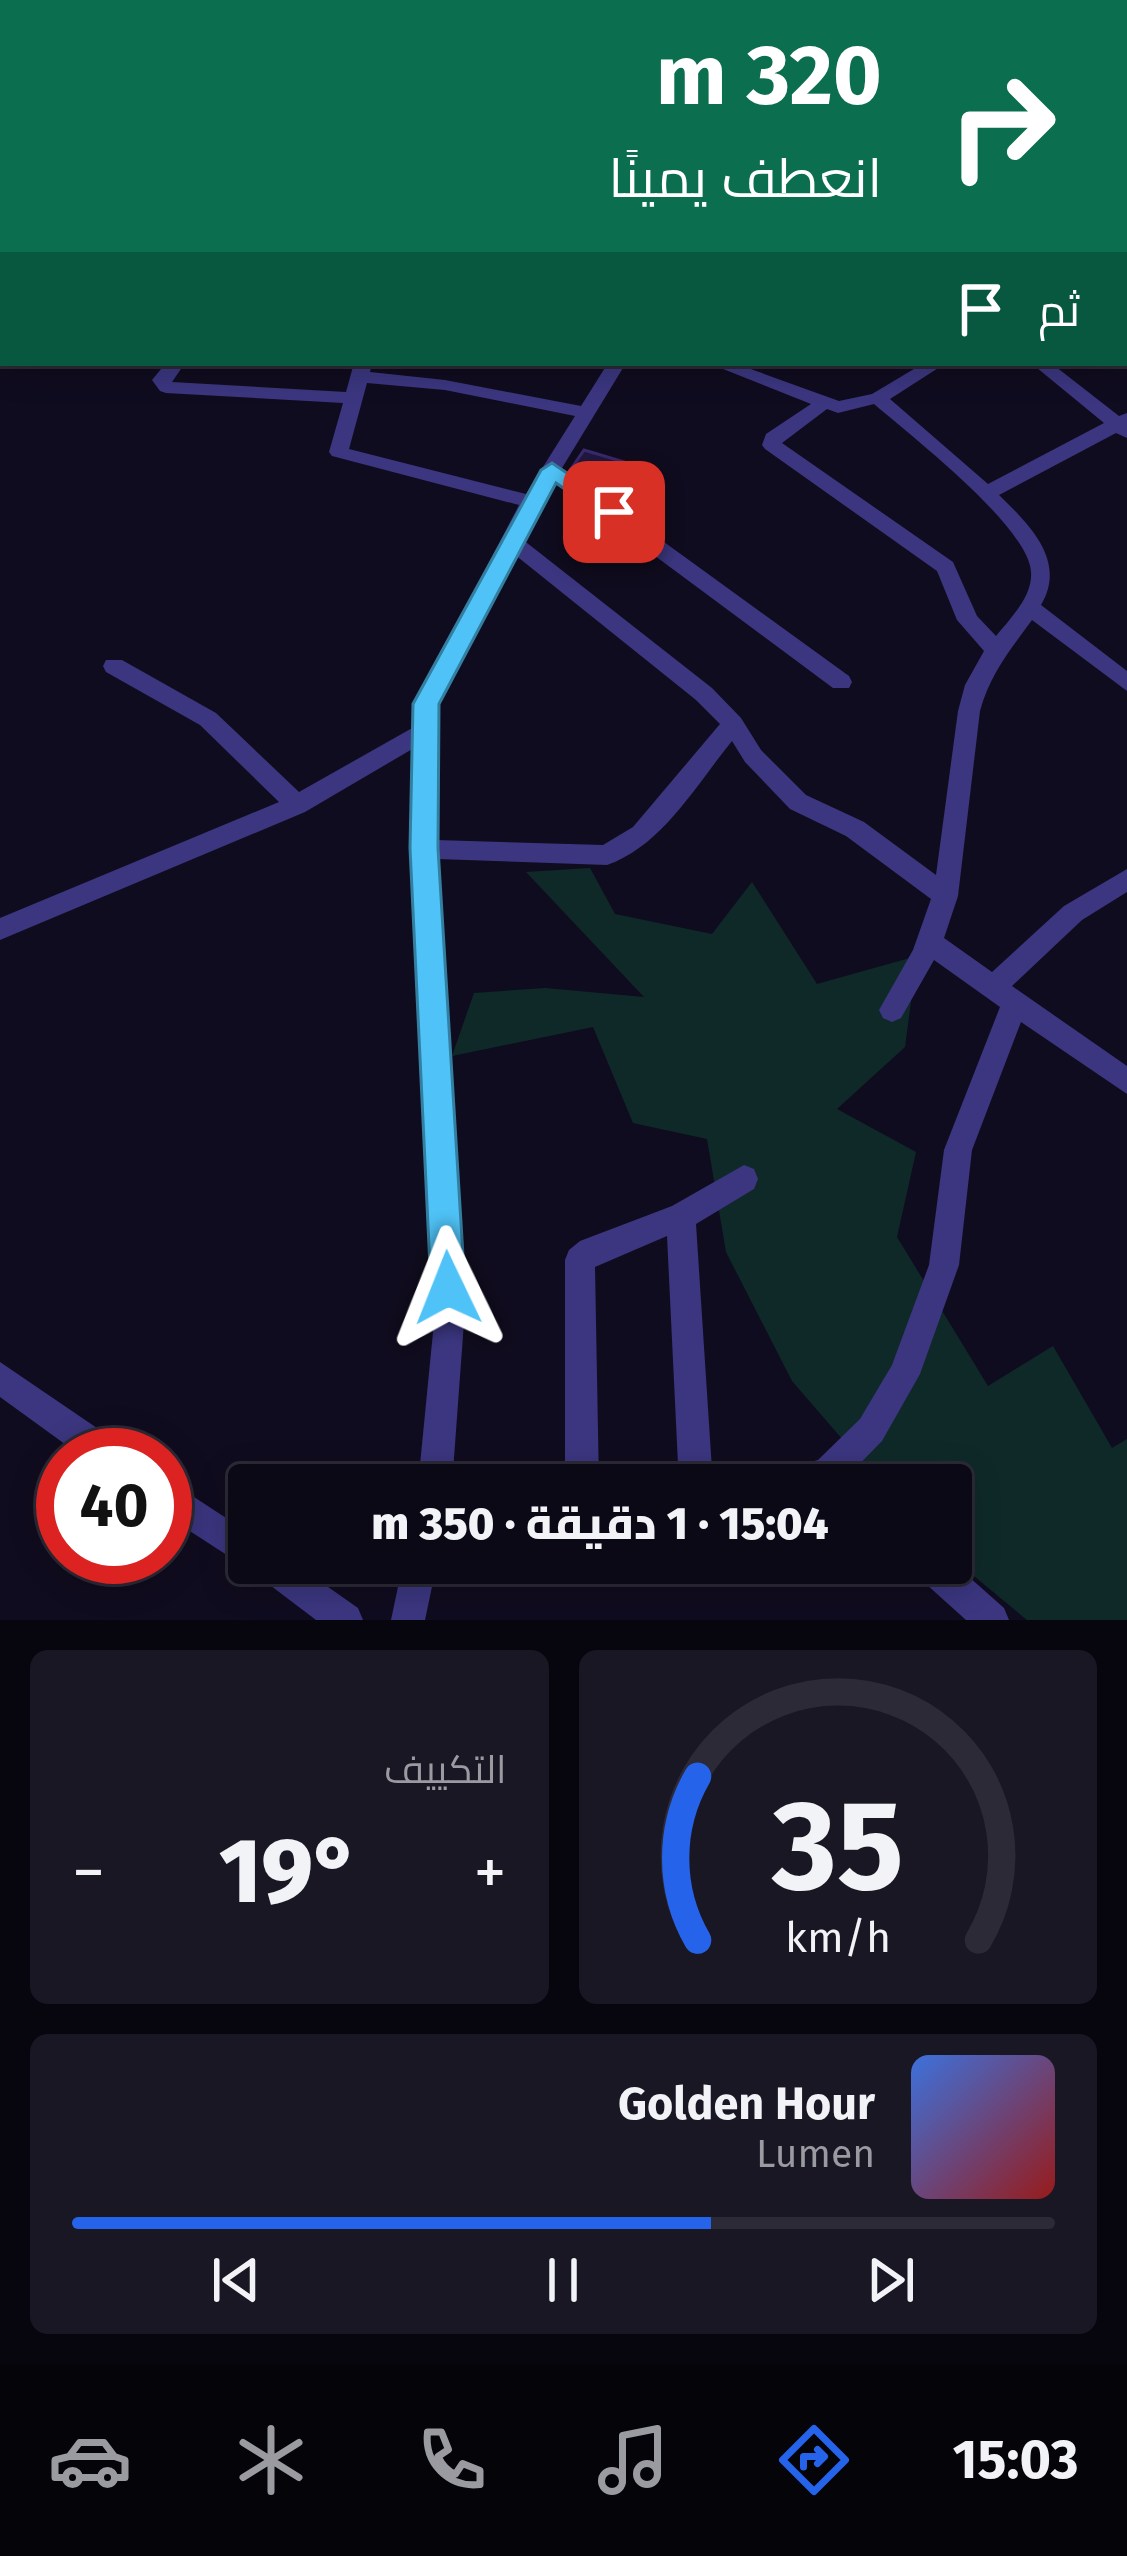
<!DOCTYPE html>
<html lang="ar">
<head>
<meta charset="utf-8">
<style>
  body { margin:0; font-family:"Fira Sans",Cairo,sans-serif; background:#1a1724; color:#f1f3f6; direction:rtl; height:100vh; display:flex; flex-direction:column; font-size:45px; white-space:nowrap }
  * { box-sizing:border-box; margin:0 }
  p { font-size:39px; color:#9a9aa1 }
  .icon { flex:none; width:66px; height:66px; fill:none; stroke:currentColor; stroke-width:2; stroke-linecap:round; stroke-linejoin:round }
  .map { position:relative; height:1620px; overflow:hidden; direction:ltr }
  .drawer { display:flex; flex-direction:column; gap:30px; padding:30px; background:#07050d; flex:1 }
  .drawer>* { flex:none }
  .banner { position:absolute; left:0px; top:0px; width:1128px; height:366px; box-shadow:0 6px 30px #0003,0 0 0 3px #2c2a36; direction:rtl; background:#0b6e4f; color:#fff; overflow:hidden }
  .speed { position:absolute; left:36px; top:1428px; display:flex; gap:24px; font-size:60px; font-weight:700; text-align:center }
  .speed>* { display:grid; place-content:center; width:156px; height:156px; border-radius:50%; background:#0c0917; box-shadow:0 6px 30px #0003,0 0 0 3px #2c2a36; line-height:1 }
  .speed .limit { border:18px solid #d22; background:#fff; color:#111 }
  .pin { position:absolute; display:grid; place-items:center; width:102px; height:102px; color:#fff; margin:-51px; border-radius:24px; box-shadow:0 6px 18px #0006 }
  .me { position:absolute; width:132px; margin:-66px; rotate:358deg; stroke-linejoin:round; filter:drop-shadow(0 0 9px #0008) }
  .turn { display:flex; align-items:center; gap:42px; height:252px; padding:0 48px; font-size:54px }
  .turn .icon { width:156px; height:156px; stroke-width:2.5 }
  .turn b { display:block; font-size:84px; line-height:102px }
  .then { display:flex; align-items:center; height:114px; padding:0 48px; background:#0003; gap:24px; font-size:45px }
  .big { font-size:90px; font-weight:800; line-height:1.1 }
  .drawer .widget { flex:1; display:flex; flex-direction:column; justify-content:center; gap:18px; min-width:0; padding:0 42px; border-radius:18px; background:#1a1724 }
  .drawer .dial { align-items:center; gap:0 }
  .dial svg { height:312px; overflow:visible; fill:none; stroke:#2c2a36; stroke-width:7; stroke-linecap:round; text-anchor:middle }
  .dial text { fill:#f1f3f6; stroke:none }
  .song { display:flex; align-items:center; gap:36px }
  .cover { width:144px; height:144px; border-radius:18px; background:linear-gradient(135deg,hsl(220 70% 55%),hsl(0 70% 35%)) }
  .played { height:12px; border-radius:6px; background:linear-gradient(90deg,#2563eb 65%,#2c2a36 65%) }
  .keys { display:flex; justify-content:space-around; direction:ltr }
  .heat { display:flex; justify-content:space-between; align-items:center; font-size:66px; direction:ltr }
  .drawer .tiles { flex:1; display:grid; gap:30px; grid-template-columns:1fr 1fr }
  .widget:last-child { grid-column:span 2 }
  .trip { position:absolute; left:228px; top:1464px; width:744px; height:120px; border-radius:12px; background:#0c0917; box-shadow:0 6px 30px #0003,0 0 0 3px #2c2a36; font-weight:800; line-height:120px; text-align:center; direction:rtl }
  .tabs { display:flex; height:192px; justify-content:space-around; align-items:center; background:#050409; color:#9a9aa1 }
  .tabs .icon { width:84px; height:84px }
  .tabs .active { color:#2563eb }
  .tabs b { font-size:54px; color:#f1f3f6 }
  .map>svg:first-child { display:block }
</style>
</head>
<body>
<div class="map">
<svg width="1127" height="1620" viewBox="0 0 1127 1620">
  <rect width="100%" height="100%" fill="#100c1f"/>
  <path fill="#0f2929" d="M590,868L615,914L712,934L752,882L817,984L917,956L905,1047L837,1109L916,1152L897,1237L988,1386L1053,1346L1112,1448L1127,1439V1620H1027L951,1557V1485H882L792,1381L726,1252L707,1139L633,1123L593,1027L452,1056L474,993L545,988L644,997L526,872Z"/>
  <path fill="#211841" stroke="#392a6d" stroke-width="3" d="M584,450L631,464L616,485L571,469Z"/>
  <g fill="none" stroke-linecap="round" stroke-linejoin="round">
    <path fill="#3b367f" fill-rule="evenodd" d="M47,0H61L45,3Z
      M616,0H630L614,3Z
      M1051,0H1065L1050,3Z
      M3,29V37L0,38V30Z
      M1125,30H1127V38H1125Z
      M1125,113H1127V122H1125Z
      M0,154L3,155V167L0,166Z
      M1125,172H1127V182H1125Z
      M0,261H3V271H0Z
      M1125,279H1127V290H1125Z
      M166,363H185L172,382L346,392L354,363H372L370,372L445,380L581,406L608,363H626L562,468L849,676L852,682L849,688H833L554,481L522,539L712,688L741,718L761,750L806,795L864,822L936,875L958,711L965,685L984,651L957,620L937,571L765,449L762,445L766,434L811,404L708,363H734L839,401L872,394L924,363H946L890,399L988,484L1104,423L1031,363H1051L1119,416L1127,413V438L1116,433L999,495C1030,525 1067,561 1041,605L1127,671V691L1032,620C1010,650 990,674 980,711L958,896L944,938L992,972L1064,906L1127,869V892L1082,920L1012,986L1127,1066V1094L1021,1022L972,1150L959,1265L920,1374L882,1441L839,1485H765L770,1473L818,1460L860,1419L892,1365L929,1265L944,1150L1000,1007L934,960L901,1018L892,1022L883,1018L879,1010L913,950L931,899L846,836L790,809L745,762L732,741C696,785 662,846 607,865L437,859L464,1322L452,1485H418L434,1322L412,849L414,748L305,812L0,940V918L279,802L200,725L106,672L103,666L106,660H122L216,713L299,792L414,727L415,704L519,505L332,456L329,452L343,403L166,393L160,391L152,380ZM367,383L445,390L575,416L526,494L349,449ZM874,404C910,435 1029,527 1031,572C1033,596 1010,619 996,636L977,616L953,562L782,443L827,409L838,413ZM514,554L696,700L720,724L633,827L603,845L436,840L437,704Z
      M744,1165L754,1169L758,1179L754,1189L696,1224L713,1485H679L667,1236L595,1267L599,1485H565V1260L569,1250L580,1241L672,1206Z
      M0,1362L119,1443L123,1455H80L0,1397Z
      M165,1478L249,1533V1563H294L358,1608L363,1620H316L250,1570L165,1515Z
      M951,1561L1004,1608L1009,1620H966L916,1575L911,1563Z
      M403,1563H437L425,1620H391Z"/>
  </g>
  <path fill="#4fc3f7" stroke="#337fa1" stroke-width="3" d="M552,463L625,512L622,517H605L556,483L439,704L438,848L465,1288L460,1300L448,1305L436,1300L431,1288L410,848L413,704L541,470Z"/>
</svg>
<div class="speed"><div class="limit">40</div></div>
<div class="pin" style="left:614px;top:512px;background:#d93025"><svg class="icon" aria-label="arrive" viewBox="0 0 24 24"><path d="M6 21V4h12l-3 4 3 4H6"/></svg></div>
<svg class="me" style="left:448px;top:1288px" viewBox="-20 -20 40 40"><path d="M0-17L14 15 0 8-14 15z" fill="#4fc3f7" stroke="#fff" stroke-width="4"/></svg>
<div class="trip">15:04 · 1 دقيقة · 350 m</div>
<div class="banner">
<div class="turn"><svg class="icon" aria-label="right" viewBox="0 0 24 24"><path d="M7 20v-9h11M14 6l5 5-5 5"/></svg><div><b>320 m</b>انعطف يمينًا</div></div>
<div class="then">ثم<svg class="icon" aria-label="arrive" viewBox="0 0 24 24"><path d="M6 21V4h12l-3 4 3 4H6"/></svg></div>
</div>
</div>
<section class="drawer">
<div class="tiles">
<div class="widget dial"><svg viewBox="0 0 100 80">
<path d="M14 69A42 42 0 1 1 86 69"/>
<path d="M14 69A42 42 0 0 1 14 27" stroke="#2563eb"/>
<text x="50" y="56" font-size="32" font-weight="700">35</text>
<text x="50" y="72" font-size="11">km/h</text>
</svg></div>
<div class="widget"><p>التكييف</p>
<div class="heat"><a>−</a><b class="big">19°</b><a>+</a></div>
</div>
<div class="widget">
<div class="song"><i class="cover"></i><div><b>Golden Hour</b><p>Lumen</p></div></div>
<div class="played"></div>
<div class="keys"><svg class="icon" aria-label="previous" viewBox="0 0 24 24"><path d="M18 5L8 12l10 7zM5 5v14"/></svg><svg class="icon" aria-label="pause" viewBox="0 0 24 24"><path d="M8 5v14M16 5v14"/></svg><svg class="icon" aria-label="next" viewBox="0 0 24 24"><path d="M6 5l10 7-10 7zM19 5v14"/></svg></div>
</div>
</div>
</section>
<nav class="tabs">
<b>15:03</b>
<svg class="icon active" aria-label="directions" viewBox="0 0 24 24"><path d="M12 3l9 9-9 9-9-9zM9 14v-3h6M13 9l2 2-2 2"/></svg>
<svg class="icon" aria-label="music" viewBox="0 0 24 24"><path d="M9 18V5l10-2v13"/><circle cx="6" cy="18" r="3"/><circle cx="16" cy="16" r="3"/></svg>
<svg class="icon" aria-label="phone" viewBox="0 0 24 24"><path d="M5 4h4l2 5-3 2q2 4 5 5l2-3 5 2v4C11 20 4 13 5 4z"/></svg>
<svg class="icon" aria-label="climate" viewBox="0 0 24 24"><path d="M12 3v18M4 7l16 10M4 17L20 7"/></svg>
<svg class="icon" aria-label="car" viewBox="0 0 24 24"><path d="M5 17H2v-5l4-1 3-4h7l3 4 3 1v5h-3M9 17h6M6 11h13"/><circle cx="7" cy="17" r="2"/><circle cx="17" cy="17" r="2"/></svg>
</nav>
</body>
</html>
